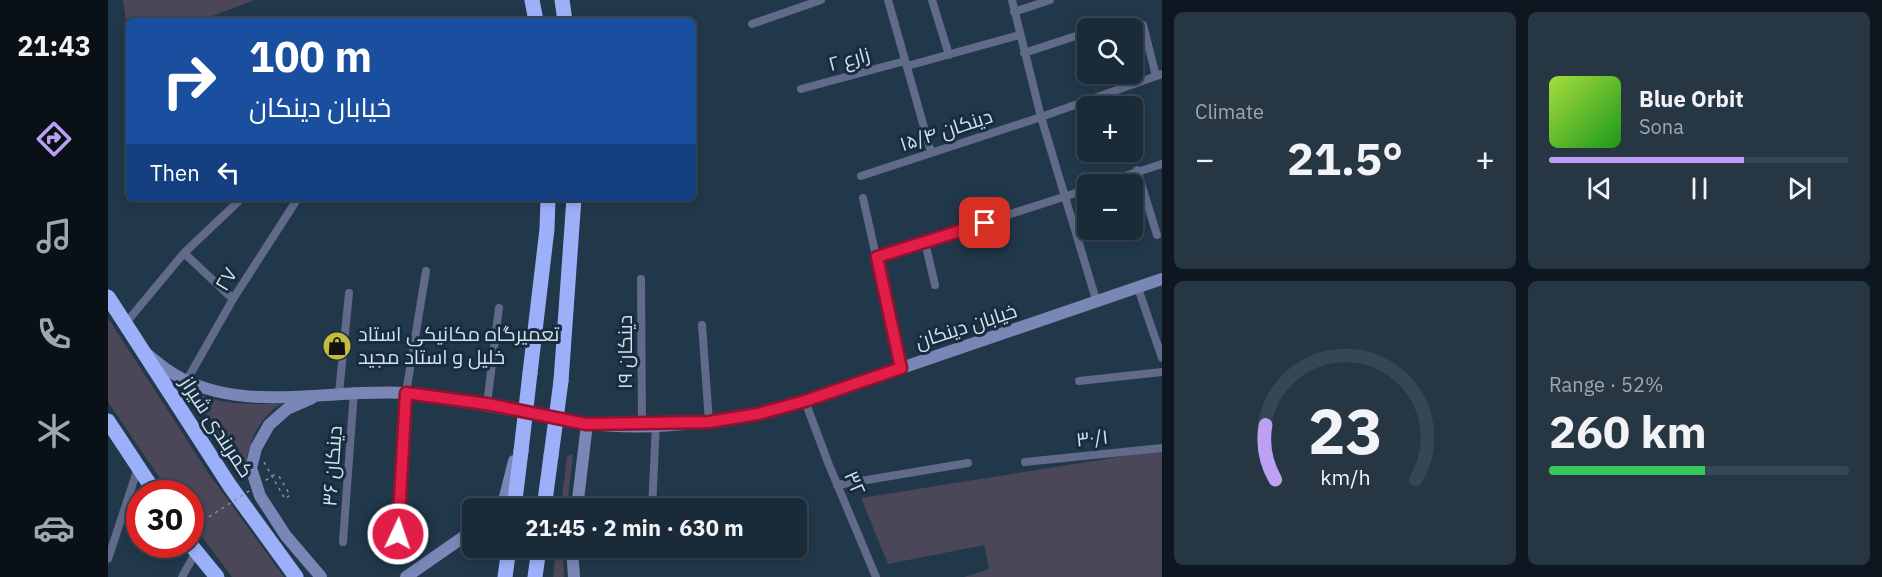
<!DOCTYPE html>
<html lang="en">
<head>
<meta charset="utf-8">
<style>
  body { margin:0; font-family:"IBM Plex Sans",Cairo,sans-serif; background:#263643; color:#f1f3f6; height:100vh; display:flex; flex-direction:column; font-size:22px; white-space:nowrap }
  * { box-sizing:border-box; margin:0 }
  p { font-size:20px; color:#9fa7ae }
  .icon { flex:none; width:33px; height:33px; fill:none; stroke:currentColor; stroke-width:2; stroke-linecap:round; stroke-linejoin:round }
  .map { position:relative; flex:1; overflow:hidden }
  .side { display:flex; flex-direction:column; gap:12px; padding:12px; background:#0e171f; width:720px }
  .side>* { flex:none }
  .guide { position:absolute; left:18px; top:18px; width:570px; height:183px; border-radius:9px; box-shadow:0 3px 9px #0003,0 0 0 2px #374653; background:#1a4fa0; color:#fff; overflow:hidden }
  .buttons { position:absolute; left:969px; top:18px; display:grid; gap:12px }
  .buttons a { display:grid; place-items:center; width:66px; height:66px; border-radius:9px; background:#192a38; box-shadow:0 3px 9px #0003,0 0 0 2px #374653; font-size:30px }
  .speed { position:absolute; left:18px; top:480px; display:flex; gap:12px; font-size:30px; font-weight:700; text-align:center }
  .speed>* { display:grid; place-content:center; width:78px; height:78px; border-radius:50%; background:#192a38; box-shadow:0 3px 9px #0003,0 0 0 2px #374653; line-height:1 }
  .speed .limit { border:9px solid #d22; background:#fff; color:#111 }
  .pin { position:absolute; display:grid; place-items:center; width:51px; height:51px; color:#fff; margin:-26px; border-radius:12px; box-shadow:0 3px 9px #0006 }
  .me { position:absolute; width:66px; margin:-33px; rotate:3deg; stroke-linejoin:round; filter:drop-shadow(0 0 4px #0008) }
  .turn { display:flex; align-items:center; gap:21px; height:126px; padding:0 24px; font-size:27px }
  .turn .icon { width:78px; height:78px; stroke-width:2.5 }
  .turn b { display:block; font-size:42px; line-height:51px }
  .then { display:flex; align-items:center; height:57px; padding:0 24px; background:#0003; gap:12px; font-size:22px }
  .big { font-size:45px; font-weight:700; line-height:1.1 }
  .side .card { flex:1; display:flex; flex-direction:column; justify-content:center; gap:9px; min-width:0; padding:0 21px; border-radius:9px; background:#263643 }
  .side .dial { align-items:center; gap:0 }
  .dial svg { height:156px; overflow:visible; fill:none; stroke:#374653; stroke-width:7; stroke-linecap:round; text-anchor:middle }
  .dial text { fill:#f1f3f6; stroke:none }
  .song { display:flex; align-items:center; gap:18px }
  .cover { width:72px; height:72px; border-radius:9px; background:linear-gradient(135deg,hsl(80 70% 55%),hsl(120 70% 35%)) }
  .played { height:6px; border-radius:3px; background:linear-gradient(90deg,#bca0f2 65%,#374653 65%) }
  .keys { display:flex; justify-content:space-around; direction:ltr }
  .heat { display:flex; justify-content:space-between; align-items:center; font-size:33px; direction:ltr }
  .charge { height:9px; border-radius:4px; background:linear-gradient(90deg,#34c759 52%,#374653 0) }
  .side .tiles { flex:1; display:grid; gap:12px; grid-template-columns:repeat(2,1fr) }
  .trip { position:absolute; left:354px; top:498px; width:345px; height:60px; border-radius:9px; background:#192a38; box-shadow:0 3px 9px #0003,0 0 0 2px #374653; font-weight:700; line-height:60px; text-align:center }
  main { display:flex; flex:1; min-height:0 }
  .menu { display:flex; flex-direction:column; width:108px; justify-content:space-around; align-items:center; background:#0a1116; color:#9fa7ae }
  .menu .icon { width:42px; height:42px }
  .menu .active { color:#bca0f2 }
  .menu b { font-size:27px; color:#f1f3f6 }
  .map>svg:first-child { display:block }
</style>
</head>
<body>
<main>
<nav class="menu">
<b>21:43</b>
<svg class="icon active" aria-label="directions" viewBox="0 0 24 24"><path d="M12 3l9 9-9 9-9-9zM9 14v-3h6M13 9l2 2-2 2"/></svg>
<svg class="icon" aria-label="music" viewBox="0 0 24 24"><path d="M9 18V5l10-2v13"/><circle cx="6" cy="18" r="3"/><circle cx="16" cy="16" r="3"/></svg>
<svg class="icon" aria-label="phone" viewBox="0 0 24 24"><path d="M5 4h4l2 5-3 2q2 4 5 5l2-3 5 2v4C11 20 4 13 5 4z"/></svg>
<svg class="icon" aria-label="climate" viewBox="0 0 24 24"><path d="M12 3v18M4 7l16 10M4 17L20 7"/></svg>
<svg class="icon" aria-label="car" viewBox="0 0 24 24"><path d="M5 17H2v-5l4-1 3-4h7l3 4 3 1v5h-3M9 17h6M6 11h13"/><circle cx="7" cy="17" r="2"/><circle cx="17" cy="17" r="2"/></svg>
</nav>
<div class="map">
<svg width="1054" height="577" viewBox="0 0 1054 577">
  <rect width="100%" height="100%" fill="#21384a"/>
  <path fill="#4c4659" d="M15,0H146L91,21H21V41Z
    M0,318L101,474L176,577H124L83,522L82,494L62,493L0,402Z
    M87,393C117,405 143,405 175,403C149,417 139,446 137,474L118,453Z
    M1054,450V577H856L881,569L876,545L780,564L753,498Z
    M465,454L459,508H453L459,456Z
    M448,548H455L456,577H445Z"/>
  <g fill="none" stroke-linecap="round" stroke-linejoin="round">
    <path stroke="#8092a0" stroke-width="1.5" stroke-dasharray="3 4.5" stroke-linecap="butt" d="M156,462L177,499L182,495L169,473
      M53,544L61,556L73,554
      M57,544H58"/>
    <path stroke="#616a88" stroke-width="8" d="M780,0L823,152
      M824,0L841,55
      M904,0L933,117L989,303
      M906,12L942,0
      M644,24L713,0
      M1035,25L1048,76
      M916,53L980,32
      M799,66L911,35
      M693,89L797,61
      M1029,170L1049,235
      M753,176L933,117L1054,74
      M992,184L1054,164
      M755,198L793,368
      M817,242L827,285
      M76,253L125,299
      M769,257L980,189
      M533,279L534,425
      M1030,288L1054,358
      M17,324L76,253L134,198
      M594,325L601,422
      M79,380L125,299L190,198
      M971,381L1054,372
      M231,393L241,293
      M697,401L721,465L768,577
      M379,404L391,308
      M917,462L1054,448
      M729,485L860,463
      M544,508L548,424
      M235,542L246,391
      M288,557L298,393L318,271
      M0,559L30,468
      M74,577L88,552"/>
    <path stroke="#7986b6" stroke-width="12" d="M39,354C47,360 55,368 64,373C133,416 221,388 297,393C358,398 416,415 477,423C548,433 629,420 697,401L1054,279
      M204,398L179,409L161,425L148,448L143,468L152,496L178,536L213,577
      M389,508L397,497L406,461
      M469,508L479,424
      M464,548L466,577
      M298,577L364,531"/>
    <path stroke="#9caff9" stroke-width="15" d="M424,0L428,21
      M454,0L457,21
      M0,297L122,486L188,577
      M422,373L439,229L440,198
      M453,381L466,198
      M0,421L48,494
      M406,508L413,451
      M436,508L443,456
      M82,544L109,577
      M397,577L401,548
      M427,577L431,548"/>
    <path stroke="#8092a0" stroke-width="1.5" stroke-dasharray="3 4.5" stroke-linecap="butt" d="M82,529L169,473"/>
    <path stroke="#9caff9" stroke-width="15" d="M413,451L422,373
      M443,456L453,381"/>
  </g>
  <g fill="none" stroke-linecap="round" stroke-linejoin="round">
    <g stroke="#92132f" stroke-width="15">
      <path id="route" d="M290,534L298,393L379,404L478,424L601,422L650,414L697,401L793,368L769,257L877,223"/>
    </g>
    <use href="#route" stroke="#e11d48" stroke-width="10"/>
  </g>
  <defs>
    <g id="shop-disc" transform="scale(1.5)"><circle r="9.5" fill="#c3bd3e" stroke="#172d3f"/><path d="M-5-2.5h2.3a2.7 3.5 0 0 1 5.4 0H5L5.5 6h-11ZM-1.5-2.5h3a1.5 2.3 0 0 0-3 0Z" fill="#111"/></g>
  </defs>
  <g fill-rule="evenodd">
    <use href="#shop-disc" x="229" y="346"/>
  </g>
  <g text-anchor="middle" stroke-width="6" stroke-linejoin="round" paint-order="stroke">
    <g font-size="20" fill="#d2e0eb" stroke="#172d3f">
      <text transform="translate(741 59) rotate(-15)" y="7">۲ زارع</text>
      <text transform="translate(838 130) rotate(-18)" y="7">۱۵/۴ دینکان</text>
      <text transform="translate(118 279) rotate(-59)" y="7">۲۷</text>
      <text transform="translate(858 326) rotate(-18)" y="7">خیابان دینکان</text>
      <text transform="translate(517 352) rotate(-90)" y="7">۱۹ دینکان</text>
      <text transform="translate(109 427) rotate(57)" y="7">کمربندی شیراز</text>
      <text transform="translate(984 438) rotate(-6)" y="7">۳۰/۱</text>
      <text transform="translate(224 466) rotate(-86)" y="7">۳۶ دینکان</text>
      <text transform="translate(747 483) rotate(66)" y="7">۳۲</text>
    </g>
    <g font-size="20" fill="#d2e0eb" stroke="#172d3f" text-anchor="start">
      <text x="250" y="341">تعمیرگاه مکانیکی استاد<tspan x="250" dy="23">خلیل و استاد مجید</tspan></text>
    </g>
  </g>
</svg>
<div class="buttons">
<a><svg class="icon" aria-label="search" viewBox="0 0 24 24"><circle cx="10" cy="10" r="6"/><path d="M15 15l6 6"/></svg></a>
<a>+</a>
<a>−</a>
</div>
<div class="speed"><div class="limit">30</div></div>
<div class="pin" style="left:877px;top:223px;background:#d93025"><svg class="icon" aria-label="arrive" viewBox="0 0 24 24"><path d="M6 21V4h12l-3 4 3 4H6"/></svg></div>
<svg class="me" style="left:290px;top:534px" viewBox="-20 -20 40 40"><circle r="17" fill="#e11d48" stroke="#fff" stroke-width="3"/><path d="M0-11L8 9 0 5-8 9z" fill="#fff"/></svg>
<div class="trip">21:45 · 2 min · 630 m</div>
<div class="guide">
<div class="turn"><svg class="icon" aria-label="right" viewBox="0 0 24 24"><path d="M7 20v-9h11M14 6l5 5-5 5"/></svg><div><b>100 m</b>خیابان دینکان</div></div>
<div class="then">Then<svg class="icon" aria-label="left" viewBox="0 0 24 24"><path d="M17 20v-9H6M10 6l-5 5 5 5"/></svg></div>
</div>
</div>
<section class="side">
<div class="tiles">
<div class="card"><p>Climate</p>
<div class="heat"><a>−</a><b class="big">21.5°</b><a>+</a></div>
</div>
<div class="card">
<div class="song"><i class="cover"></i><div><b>Blue Orbit</b><p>Sona</p></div></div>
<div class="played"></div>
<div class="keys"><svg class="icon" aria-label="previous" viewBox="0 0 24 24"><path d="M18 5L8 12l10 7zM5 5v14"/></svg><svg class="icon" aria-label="pause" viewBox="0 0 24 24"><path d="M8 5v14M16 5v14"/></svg><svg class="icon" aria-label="next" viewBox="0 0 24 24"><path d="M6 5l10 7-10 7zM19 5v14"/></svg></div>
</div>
<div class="card dial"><svg viewBox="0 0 100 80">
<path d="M14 69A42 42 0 1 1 86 69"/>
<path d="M14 69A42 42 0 0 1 9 41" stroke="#bca0f2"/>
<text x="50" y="56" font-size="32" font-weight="700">23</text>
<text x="50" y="72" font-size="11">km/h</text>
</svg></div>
<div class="card"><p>Range · 52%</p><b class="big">260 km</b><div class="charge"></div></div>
</div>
</section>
</main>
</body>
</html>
